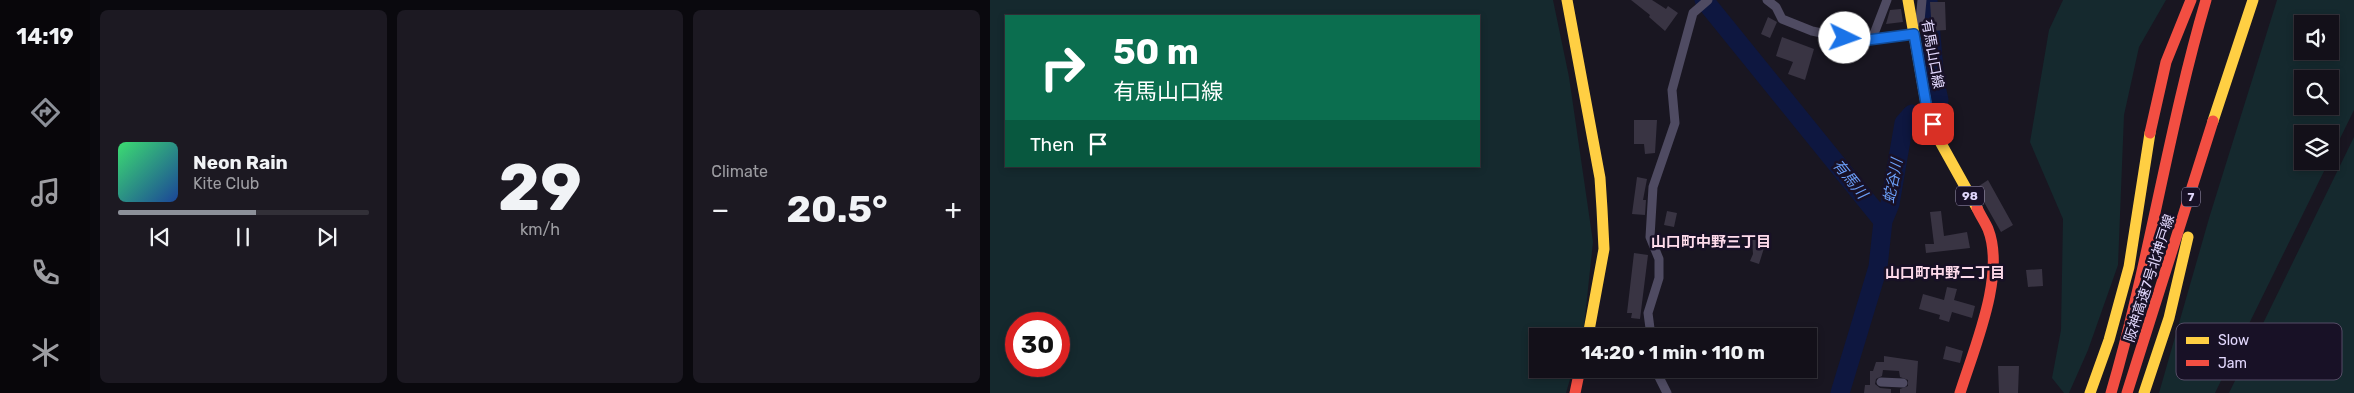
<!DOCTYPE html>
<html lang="en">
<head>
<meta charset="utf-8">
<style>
  body { margin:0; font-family:Rubik,"Noto Sans JP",sans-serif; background:#1c1922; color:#f1f3f6; height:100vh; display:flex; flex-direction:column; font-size:19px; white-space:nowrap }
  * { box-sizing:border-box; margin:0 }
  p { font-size:16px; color:#9d9da2 }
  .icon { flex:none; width:28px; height:28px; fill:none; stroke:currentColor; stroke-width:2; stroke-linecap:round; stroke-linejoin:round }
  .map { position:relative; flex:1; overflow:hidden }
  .drawer { display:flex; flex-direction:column; gap:10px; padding:10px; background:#0a090e; width:900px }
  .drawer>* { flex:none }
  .hud { position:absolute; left:15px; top:15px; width:475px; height:152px; border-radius:0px; box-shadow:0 2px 8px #0003,0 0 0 1px #323038; background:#0b6e4f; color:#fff; overflow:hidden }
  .controls { position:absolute; left:1304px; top:15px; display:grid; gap:10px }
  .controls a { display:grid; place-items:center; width:45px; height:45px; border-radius:0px; background:#131019; box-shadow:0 2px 8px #0003,0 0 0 1px #323038; font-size:25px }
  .speed { position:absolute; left:15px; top:312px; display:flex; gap:10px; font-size:25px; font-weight:700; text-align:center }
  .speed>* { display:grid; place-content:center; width:65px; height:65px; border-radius:50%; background:#131019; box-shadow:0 2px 8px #0003,0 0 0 1px #323038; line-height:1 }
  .speed .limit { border:8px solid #d22; background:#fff; color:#111 }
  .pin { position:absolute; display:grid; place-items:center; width:42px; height:42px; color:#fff; margin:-21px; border-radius:10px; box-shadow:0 2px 8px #0006 }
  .me { position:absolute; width:55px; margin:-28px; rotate:93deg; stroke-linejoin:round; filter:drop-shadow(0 0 4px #0008) }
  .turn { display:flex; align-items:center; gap:18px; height:105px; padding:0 25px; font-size:22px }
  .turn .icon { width:65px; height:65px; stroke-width:2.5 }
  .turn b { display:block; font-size:35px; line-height:42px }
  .then { display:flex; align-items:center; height:48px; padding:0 25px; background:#0003; gap:10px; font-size:19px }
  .big { font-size:38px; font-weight:700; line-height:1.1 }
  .drawer .widget { flex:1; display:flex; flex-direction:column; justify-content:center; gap:8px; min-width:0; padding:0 18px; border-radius:8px; background:#1c1922 }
  .drawer .dial { align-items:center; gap:0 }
  .dial b { font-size:65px; line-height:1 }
  .song { display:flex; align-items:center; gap:15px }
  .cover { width:60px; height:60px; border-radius:8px; background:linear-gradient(135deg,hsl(140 70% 55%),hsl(220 70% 35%)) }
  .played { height:5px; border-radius:2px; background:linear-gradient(90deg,#8c9099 55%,#323038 55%) }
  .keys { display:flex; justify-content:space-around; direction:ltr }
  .heat { display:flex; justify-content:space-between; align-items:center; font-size:28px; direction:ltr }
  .drawer .tiles { flex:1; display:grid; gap:10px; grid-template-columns:repeat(3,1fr) }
  .trip { position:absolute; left:539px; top:328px; width:288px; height:50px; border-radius:0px; background:#131019; box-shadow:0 2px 8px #0003,0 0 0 1px #323038; font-weight:700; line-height:50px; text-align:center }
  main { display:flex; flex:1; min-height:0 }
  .tabs { display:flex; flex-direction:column; width:90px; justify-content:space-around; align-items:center; background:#08060a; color:#9d9da2 }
  .tabs .icon { width:35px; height:35px }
  .tabs .on { color:#8c9099 }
  .tabs b { font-size:22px; color:#f1f3f6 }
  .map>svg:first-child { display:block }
</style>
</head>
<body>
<main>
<nav class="tabs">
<b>14:19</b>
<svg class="icon on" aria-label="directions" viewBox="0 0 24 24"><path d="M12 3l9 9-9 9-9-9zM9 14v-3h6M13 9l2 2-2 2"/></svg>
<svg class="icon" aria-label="music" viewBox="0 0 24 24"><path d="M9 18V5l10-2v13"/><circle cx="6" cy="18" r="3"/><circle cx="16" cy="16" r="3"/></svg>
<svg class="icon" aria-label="phone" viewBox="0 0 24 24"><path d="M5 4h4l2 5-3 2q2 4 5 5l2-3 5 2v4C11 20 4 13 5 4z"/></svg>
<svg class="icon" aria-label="climate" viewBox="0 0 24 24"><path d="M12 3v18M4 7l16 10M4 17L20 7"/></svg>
</nav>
<section class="drawer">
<div class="tiles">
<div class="widget">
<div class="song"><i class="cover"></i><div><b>Neon Rain</b><p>Kite Club</p></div></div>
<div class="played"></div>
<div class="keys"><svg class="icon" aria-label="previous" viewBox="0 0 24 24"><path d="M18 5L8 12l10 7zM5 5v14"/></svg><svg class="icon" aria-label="pause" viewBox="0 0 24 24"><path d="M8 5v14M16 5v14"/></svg><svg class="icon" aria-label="next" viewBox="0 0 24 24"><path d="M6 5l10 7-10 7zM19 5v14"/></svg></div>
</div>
<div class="widget dial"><b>29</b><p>km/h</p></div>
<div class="widget"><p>Climate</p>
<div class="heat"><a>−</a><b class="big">20.5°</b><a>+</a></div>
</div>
</div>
</section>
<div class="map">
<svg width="1364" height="393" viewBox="0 0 1364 393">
  <rect width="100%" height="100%" fill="#191621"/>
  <path fill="#15292e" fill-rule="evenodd" d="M0,0H563L579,77L603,242L593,336H548V369H583L576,393H0ZM16,16H489V166H16ZM26,324H69V366H26Z
    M1073,0H1176L1149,47L1134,115L1128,265L1098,350L1079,393H1074L1062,378L1071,330L1073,219L1040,142L1059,30Z
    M1287,0H1364V110L1340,159V134H1312V161H1339L1225,393H1169L1220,215ZM1312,24H1340V51H1312ZM1312,79H1340V106H1312Z
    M1364,137V393H1239Z"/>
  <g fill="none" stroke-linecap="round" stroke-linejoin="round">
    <path stroke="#0e1740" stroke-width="19" d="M714,0L893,221L888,267L850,393
      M938,0L945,82L949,100
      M893,221L900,204L914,123L922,114"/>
  </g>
  <path fill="#393443" d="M641,0H662L676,9L678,6L688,13L675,31L659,17L660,15Z
    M940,2H955L956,30L942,31Z
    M911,9L913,22L896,24L900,10Z
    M778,17L787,22L780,38L771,34Z
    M792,37L824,49L815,80L798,74L803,62L786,56Z
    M644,120H667L665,153L655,154L654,144H644Z
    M647,177L657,179L653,200H656L655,215L642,214Z
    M998,180L1023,225L1011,232L986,188Z
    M677,211L687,213L684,227L674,225Z
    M951,211L954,236L977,232L980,248L936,253L935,244H944L940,212Z
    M774,239V248L769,264L760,261L763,254L762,240Z
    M644,253L658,255L650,319L641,318L642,313H637Z
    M1052,269L1053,286L1038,287L1036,270Z
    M957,287L967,289L964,300L985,306L982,318L962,312L959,322L949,319L950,315L929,309L933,294L954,300Z
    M956,346L973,351L970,363L953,359Z
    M894,356L928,361L926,393H910V389L918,386V380L910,377L909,371L893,370L892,376L886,379L885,384L890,388L901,389V393H874L875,385H880V371H883L886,362H894Z
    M1008,366H1029L1028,393H1009Z"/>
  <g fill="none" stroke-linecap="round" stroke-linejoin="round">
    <path stroke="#4f4b62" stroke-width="9" d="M777,0L786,7L792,19L822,31L870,41L924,34
      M922,24L930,21L932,0
      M882,39L897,0
      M661,336L658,313L669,278V259L660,237L663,187L685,123L682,90L703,13L718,0
      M665,369L677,393
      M891,382L913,383"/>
    <path stroke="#ffcf43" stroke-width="11" d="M577,0L610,178L612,209L614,249L598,336
      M918,0L937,109L948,138L987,208
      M1223,121L1263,0
      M1100,393L1119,340L1139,267L1160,133
      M1154,393L1179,318L1198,237"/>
    <path stroke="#f24e42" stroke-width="11" d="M1160,133L1176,62L1201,0
      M585,393L590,369
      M970,393C984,348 1016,275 998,229C995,222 990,215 987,208
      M1121,393C1159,264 1178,129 1216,0
      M1137,393L1223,121"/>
  </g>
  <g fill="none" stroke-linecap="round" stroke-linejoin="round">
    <g stroke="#114b97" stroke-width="12">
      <path id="route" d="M855,38L870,41L924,34L937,109L943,124"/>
    </g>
    <use href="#route" stroke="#1a73e8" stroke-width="9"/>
  </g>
  <g text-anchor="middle" stroke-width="5" stroke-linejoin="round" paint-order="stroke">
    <g fill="#181126" stroke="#a59cbc" stroke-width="1">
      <rect x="966" y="186.5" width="28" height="19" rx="4"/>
      <rect x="1192" y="187.5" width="18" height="19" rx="4"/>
    </g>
    <g font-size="12" font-weight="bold" fill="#e2d8fd">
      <text x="980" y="200">98</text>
      <text x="1201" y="201">7</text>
    </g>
    <g font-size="14" fill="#e2d8fd" stroke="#181126">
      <text transform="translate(943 54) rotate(80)" y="5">有馬山口線</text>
      <text transform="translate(1159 278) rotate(-72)" y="5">阪神高速7号北神戸線</text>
    </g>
    <g font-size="15" font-style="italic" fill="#6b9ff8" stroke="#181126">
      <text transform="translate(860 179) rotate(51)" y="5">有馬川</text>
      <text transform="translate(903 181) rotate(-79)" y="5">蛇谷川</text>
    </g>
    <g font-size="15" font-weight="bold" fill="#fddaea" stroke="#181126">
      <text x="721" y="247">山口町中野三丁目</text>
      <text x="955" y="278">山口町中野二丁目</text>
    </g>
  </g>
  <rect x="1186" y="323" width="166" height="57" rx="8" fill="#181126" stroke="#554d66" stroke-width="1"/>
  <rect x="1196" y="337" width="23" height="7" fill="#ffcf43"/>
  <rect x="1196" y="360" width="23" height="6" fill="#f24e42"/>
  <g font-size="14" fill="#e2d8fd">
    <text x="1228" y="345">Slow</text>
    <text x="1228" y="368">Jam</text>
  </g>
</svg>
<div class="controls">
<a><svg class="icon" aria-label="sound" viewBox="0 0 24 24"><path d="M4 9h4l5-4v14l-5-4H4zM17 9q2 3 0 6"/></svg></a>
<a><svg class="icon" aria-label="search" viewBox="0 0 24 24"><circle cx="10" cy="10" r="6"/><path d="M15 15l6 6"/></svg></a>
<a><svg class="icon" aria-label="layers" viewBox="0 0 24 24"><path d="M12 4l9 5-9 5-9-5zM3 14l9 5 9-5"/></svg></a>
</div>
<div class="speed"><div class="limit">30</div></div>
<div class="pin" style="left:943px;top:124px;background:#d93025"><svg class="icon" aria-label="arrive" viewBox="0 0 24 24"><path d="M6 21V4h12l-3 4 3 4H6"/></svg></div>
<svg class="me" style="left:855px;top:38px" viewBox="-20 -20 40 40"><circle r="19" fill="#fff"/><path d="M0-13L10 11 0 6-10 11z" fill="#1a73e8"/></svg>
<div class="trip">14:20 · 1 min · 110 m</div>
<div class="hud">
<div class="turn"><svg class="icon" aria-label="right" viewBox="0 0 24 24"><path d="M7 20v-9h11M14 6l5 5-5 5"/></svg><div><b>50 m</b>有馬山口線</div></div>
<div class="then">Then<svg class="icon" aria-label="arrive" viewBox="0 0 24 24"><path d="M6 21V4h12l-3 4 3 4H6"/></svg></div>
</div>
</div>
</main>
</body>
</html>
